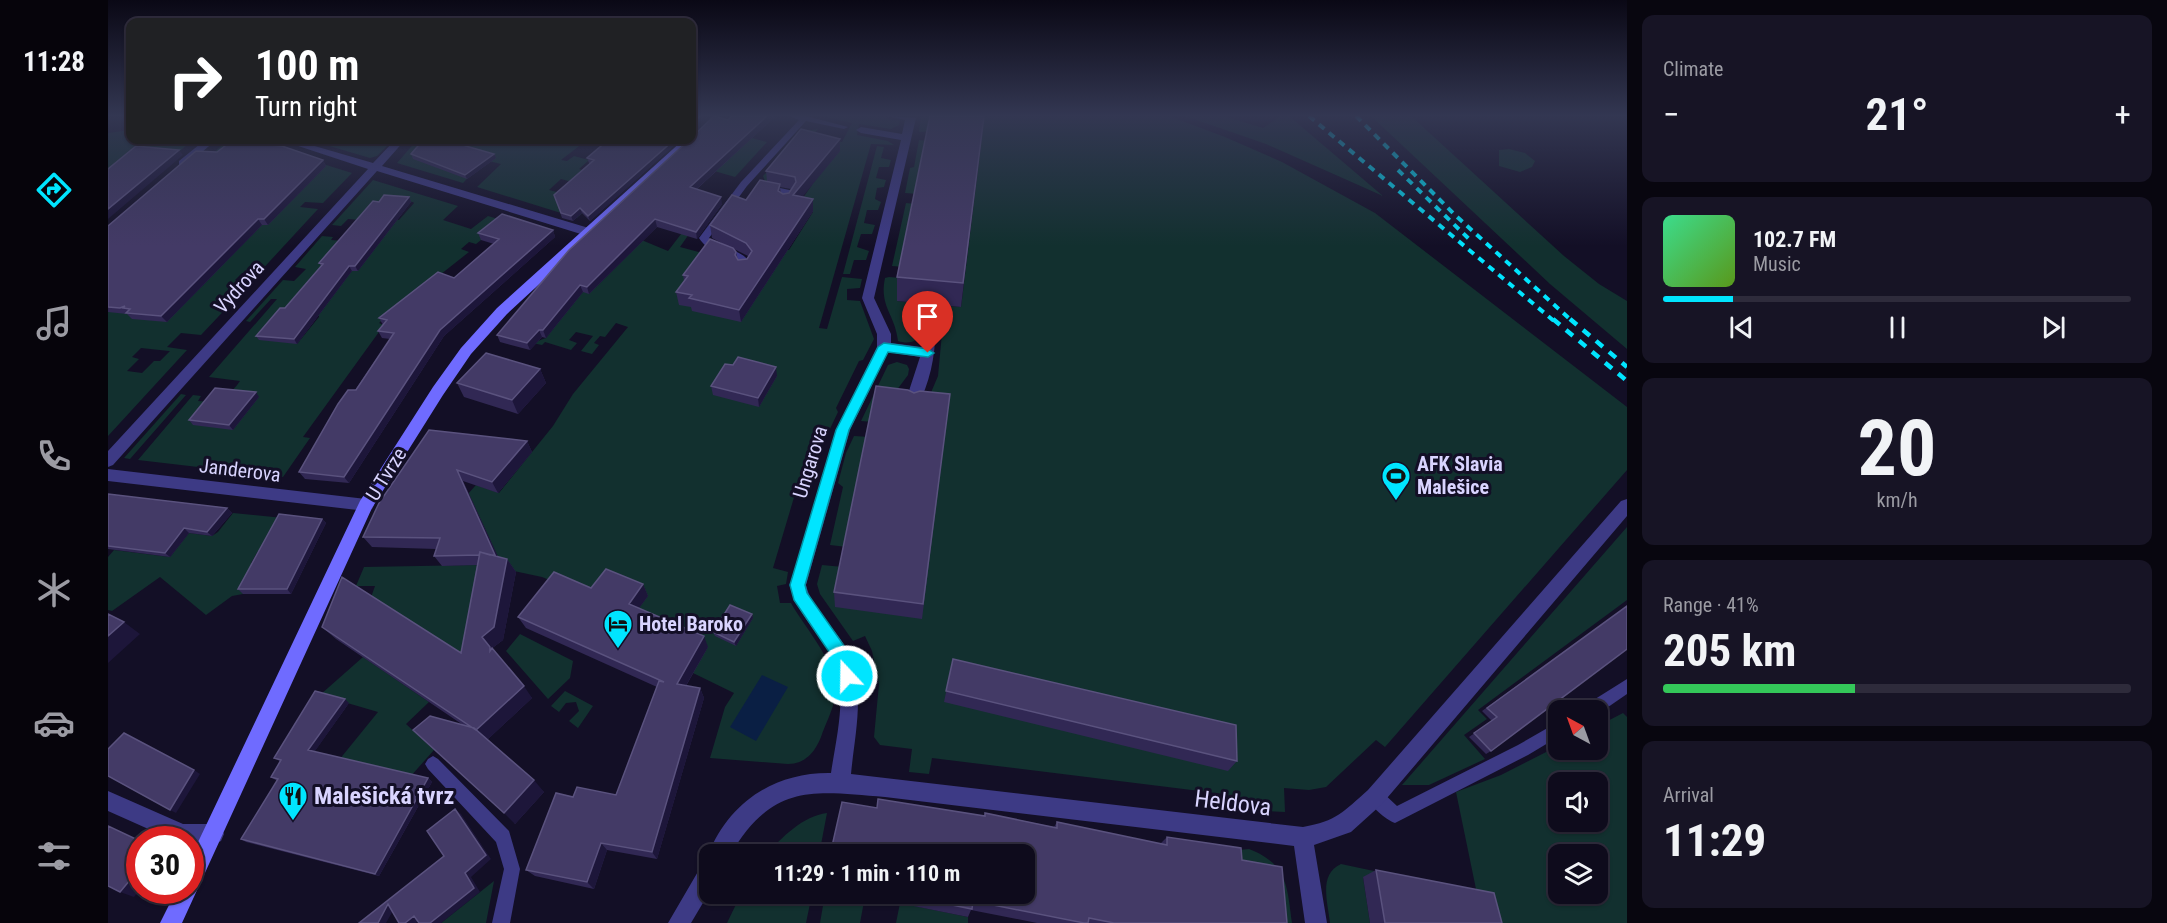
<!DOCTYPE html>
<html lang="en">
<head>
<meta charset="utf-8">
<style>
  body { margin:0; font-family:"Roboto Condensed",sans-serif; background:#171425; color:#f1f3f6; height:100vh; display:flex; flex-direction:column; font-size:22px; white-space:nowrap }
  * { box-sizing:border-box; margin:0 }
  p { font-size:20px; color:#9b9ba3 }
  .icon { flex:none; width:33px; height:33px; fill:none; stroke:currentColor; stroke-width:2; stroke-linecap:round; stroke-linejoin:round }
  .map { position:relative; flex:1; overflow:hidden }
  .sheet { display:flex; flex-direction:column; gap:15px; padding:15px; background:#08060f; width:540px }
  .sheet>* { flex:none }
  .hud { position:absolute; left:18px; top:18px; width:570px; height:126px; border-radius:12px; box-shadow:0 2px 4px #0004,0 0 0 2px #2e2b3b; background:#202124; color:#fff; overflow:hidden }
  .needle { width:39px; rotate:319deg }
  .tools { position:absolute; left:1440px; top:700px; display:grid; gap:12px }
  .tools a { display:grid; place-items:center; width:60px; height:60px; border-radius:12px; background:#0e0b1c; box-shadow:0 2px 4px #0004,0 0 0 2px #2e2b3b; font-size:30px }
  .speed { position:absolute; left:18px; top:826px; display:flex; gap:12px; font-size:30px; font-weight:700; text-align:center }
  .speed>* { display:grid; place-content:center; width:78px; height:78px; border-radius:50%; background:#0e0b1c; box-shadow:0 2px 4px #0004,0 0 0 2px #2e2b3b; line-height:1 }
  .speed .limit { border:9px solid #d22; background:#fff; color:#111 }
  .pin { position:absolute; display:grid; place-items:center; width:51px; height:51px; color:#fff; margin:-62px -26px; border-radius:50% 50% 50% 0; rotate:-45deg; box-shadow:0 0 6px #0007 }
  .pin .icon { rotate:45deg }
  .me { position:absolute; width:66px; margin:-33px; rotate:339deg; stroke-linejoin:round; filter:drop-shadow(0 0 4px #0008) }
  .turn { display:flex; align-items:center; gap:21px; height:126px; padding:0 30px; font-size:27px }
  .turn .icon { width:78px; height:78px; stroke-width:2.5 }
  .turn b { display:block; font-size:42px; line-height:51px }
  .big { font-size:45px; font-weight:700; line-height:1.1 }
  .sheet .card { flex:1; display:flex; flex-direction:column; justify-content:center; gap:9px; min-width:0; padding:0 21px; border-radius:12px; background:#171425 }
  .sheet .dial { align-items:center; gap:0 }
  .dial b { font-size:78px; line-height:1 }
  .song { display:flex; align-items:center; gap:18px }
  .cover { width:72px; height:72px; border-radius:9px; background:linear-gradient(135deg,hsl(150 70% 55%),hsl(90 70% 35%)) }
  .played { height:6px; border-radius:3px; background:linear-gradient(90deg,#00e5ff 15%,#2e2b3b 15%) }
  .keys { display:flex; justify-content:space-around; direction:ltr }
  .heat { display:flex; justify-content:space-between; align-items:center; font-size:33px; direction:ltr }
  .charge { height:9px; border-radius:4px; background:linear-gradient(90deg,#34c759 41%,#2e2b3b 0) }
  .trip { position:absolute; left:591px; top:844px; width:336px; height:60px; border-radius:12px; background:#0e0b1c; box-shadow:0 2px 4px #0004,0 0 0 2px #2e2b3b; font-weight:700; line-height:60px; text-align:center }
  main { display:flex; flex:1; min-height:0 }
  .menu { display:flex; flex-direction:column; width:108px; justify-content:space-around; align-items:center; background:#06040b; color:#9b9ba3 }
  .menu .icon { width:42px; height:42px }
  .menu .on { color:#00e5ff }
  .menu b { font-size:27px; color:#f1f3f6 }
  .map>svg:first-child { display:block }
</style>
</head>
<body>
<main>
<nav class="menu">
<b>11:28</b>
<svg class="icon on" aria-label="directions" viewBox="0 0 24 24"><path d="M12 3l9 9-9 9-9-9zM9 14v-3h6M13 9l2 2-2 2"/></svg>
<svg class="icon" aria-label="music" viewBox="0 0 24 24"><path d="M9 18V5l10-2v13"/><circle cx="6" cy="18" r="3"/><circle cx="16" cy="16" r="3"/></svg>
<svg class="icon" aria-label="phone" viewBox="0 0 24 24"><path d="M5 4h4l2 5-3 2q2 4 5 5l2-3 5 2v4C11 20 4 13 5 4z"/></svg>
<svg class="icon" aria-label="climate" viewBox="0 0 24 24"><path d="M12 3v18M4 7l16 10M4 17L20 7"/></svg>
<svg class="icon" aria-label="car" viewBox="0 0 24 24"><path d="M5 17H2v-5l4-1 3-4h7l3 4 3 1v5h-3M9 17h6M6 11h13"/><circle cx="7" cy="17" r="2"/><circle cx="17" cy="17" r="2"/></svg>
<svg class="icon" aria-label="filters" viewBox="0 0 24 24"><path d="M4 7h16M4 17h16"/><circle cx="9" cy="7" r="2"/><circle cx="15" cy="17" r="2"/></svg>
</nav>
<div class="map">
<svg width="1519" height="923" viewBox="0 0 1519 923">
  <rect width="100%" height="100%" fill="#130f26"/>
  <path fill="#12302f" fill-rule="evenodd" d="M714,116H779V119L792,120L791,125L783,129L751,124L749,135L780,141L786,145L763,144L711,328L719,329L734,277L754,279L752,288L739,289V300L752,301L766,339L755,360L751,361L728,408L730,412L710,454L696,495L687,494L665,568L680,572L678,584L669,586L672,603H683C699,632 734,666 726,702C723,714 717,725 713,737C707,752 697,764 680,764L602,758L617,707L626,693L585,673L489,599L434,577L396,569L342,514L368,485L391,493L445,426L465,394L520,327L508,323L497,337L492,336L486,343L491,345L484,354L473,351L485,336L468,332L461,340L469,343L463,350L437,342L434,345L424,343L438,338L445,329L507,229L560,251L580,225L604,201L572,247L613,258L590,278L649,258L613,242L636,240L681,250L705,212L688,208L704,185L657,181L655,176L698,131L710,129L704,136L734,142L744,123Z
    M813,116H1061L1117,137L1174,162L1267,213L1519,407V470L1277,747L1268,740L1218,787L1201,790L1176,788L1177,812L1119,809L1116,794L824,758L821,774L801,772L804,749L772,745L766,737L771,684L764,651L757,636L745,641L712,594L709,584L714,565L735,567L816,409L830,376L834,333L832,305L853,307L875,129L811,132Z
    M1077,116H1115L1155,128L1173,116H1181L1275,196L1158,144Z
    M1263,116H1303L1456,256L1491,284L1519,301V349L1442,284Z
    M22,130V140H85L67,155L0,172V133Z
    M644,138L659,142L627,177L579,163Z
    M120,140H138L244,173L215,203L197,202L192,207L210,209L150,274L134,273L127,280L143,282L93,335L73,333L59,347L79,350L0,436V293L88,168ZM33,348L61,351H62L52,361H46L34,373L19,371L31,359L24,357Z
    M201,140H285L269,156L262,158Z
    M309,140H441L439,141L450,144L455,141L453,140H479L453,160L459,161L466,156L481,160L471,169L485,173L471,184L453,179L441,190L456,194L478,209L469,218L369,187L393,164L377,160L355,183L289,163Z
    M811,140L821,141L810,194L797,193L802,168L806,167Z
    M769,146L776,147L773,158L783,160L781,167H771L768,178L778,180L776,187L769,188L767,199L773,202L770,210H759L756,223L767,225L764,234H753L749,247L761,251L758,260H746L742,274H735Z
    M1401,149L1417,153L1427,161L1424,167L1412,172L1391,166V150Z
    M265,180L350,206L335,220L363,229L380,216L397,221L368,244L361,242L353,249L361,252L271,323L276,325L195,437L202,438L175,477L30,460L85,395L93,396L90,401C108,403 123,395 132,381L101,377L169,299H163L142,322L138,321L175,280L186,281L198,269L187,267L214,236L225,237L223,240L248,242L265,221L240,219L233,226L224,225ZM279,200L305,202L306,203L291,220L259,217ZM175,313L211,316V317L189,344Z
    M798,203L808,204L796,267L784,266Z
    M781,277L793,278L789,301L809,303L813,333C810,343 799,344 790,341C787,314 771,307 777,278Z
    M789,362L799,365L801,369L800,375L765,422L753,421L780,365Z
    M73,394L78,395L22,459L16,458Z
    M746,436L762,437L739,547L722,545L735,487L730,483L738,453Z
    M125,513L175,518L157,551H150L143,563H151L135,594L124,596L98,615L52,577L4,611L0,610V557L6,550L62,557L81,533L104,536L110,532Z
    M1519,527V600L1370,710L1379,719L1356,735L1377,759L1321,785H1294Z
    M367,565L380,567L353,659L261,603L267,586H248L256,567Z
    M412,634L465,661L462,678L440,699L398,651Z
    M255,657L321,702L298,724L326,750L302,777L231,760L270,712L212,695Z
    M457,691L485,706L470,728L461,721L471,711L468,702L458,703L451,712L443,706Z
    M1515,713L1519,717V923H1375L1348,792L1393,775L1450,746V750H1490V726ZM1450,783H1490V822H1450ZM1450,855H1490V894H1450Z
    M719,813L711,855H658C674,837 695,816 719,813Z
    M1141,849C1180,864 1179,887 1184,923H1164L1124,854L1131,850Z
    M1233,864L1341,887L1255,877L1262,923H1222C1220,903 1210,874 1233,864Z
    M386,881L378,923H333Z
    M633,894H704L698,923H619Z
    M717,894L757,896L752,923H712Z
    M792,903L860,917V923H788Z"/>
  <path fill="#0a1f44" d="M654,675L680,687L648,741L622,727Z"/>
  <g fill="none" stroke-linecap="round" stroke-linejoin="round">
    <path fill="#3d3a85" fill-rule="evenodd" d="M681,116H698L740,127L736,129L698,121L639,186L601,238C612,253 631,245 643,264L639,271H633L631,269L633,264C622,249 603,257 591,238L633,182L691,120Z
      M658,185L686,191L687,193L680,204H674L672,202L677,195L655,190V186Z
      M1519,679V694L1490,714V711H1474L1476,706Z
      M1450,722V737L1420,755L1287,823C1277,819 1263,807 1259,797L1261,791L1267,789L1273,791L1289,806L1410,745Z
      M325,756L330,759L401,831L412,869L402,923H384L396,869L388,842L320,769L317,764L320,759Z"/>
    <path fill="#3d3a85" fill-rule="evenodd" d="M779,116L808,118L766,298L783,334V343L814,347V309L820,305L826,309C830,342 825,377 809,407L804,408L797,403L812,357L780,352L742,430L698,585C704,609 722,623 735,643C760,682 747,731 743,774L1195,827C1229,821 1235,812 1260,790L1513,501L1519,499V516L1274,804L1243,832L1206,845L1219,923H1197L1186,846L777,797C703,791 665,783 622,855H602V859L600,855C621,802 667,772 723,773C728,738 741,690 724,657C710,631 689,614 682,585L728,430L769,347V334L754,298L793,140L753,133L748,130L753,127L794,134L797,120Z
      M97,140H108L79,165H71V161Z
      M172,140H186L265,163L287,140H297L274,166L484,229L486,232L480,236L476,235L269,171L5,465L0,467V451L260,169Z
      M0,469L258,499L264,501L266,505L264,509L258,511L0,481Z
      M0,791L75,824H106L113,827L116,834L113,841L106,844H82V840H65L0,811Z
      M602,860V891L583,923H560L595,863Z"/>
    <path fill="#6f6bff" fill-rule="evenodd" d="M585,138V142L399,314L363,354L335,395L264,508L74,923H52L68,891H82V859L252,501L325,387L353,348L389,308L575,140Z"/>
    <path stroke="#00e5ff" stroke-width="4" stroke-dasharray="7 6" stroke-linecap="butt" d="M1201,116L1446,321
      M1248,116L1346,214L1464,321
      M1290,170L1361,239"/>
    <path stroke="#00e5ff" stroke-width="4.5" stroke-dasharray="9 8" stroke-linecap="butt" d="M1445,319L1519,381
      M1462,319L1519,367"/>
  </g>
  <path fill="#312854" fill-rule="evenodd" d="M624,116H668L589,189L614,204L589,239L549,227L481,294L475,292L438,338L434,337L422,350L392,342L389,335Z
    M876,116L853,307L789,301V277Z
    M500,140H572L482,221L474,213L465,221L454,218L446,195L482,163H481L479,158Z
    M732,151L694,196L705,199V211L633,322L584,311L583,307L571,305L568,292L576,281L575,275L621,247L604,238L602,225L638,200L659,181L658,171ZM672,187L683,189L681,193L675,194L673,193ZM626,249L640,256V257L639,259L630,260L628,252Z
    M303,154H386L388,158L359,179L305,159Z
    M215,160L218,166L160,225H154L59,322L24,319L19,314L0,312V226Z
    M301,197L303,202L250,271H244L189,344L151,340L148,336L177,308L213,266L211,263L271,202Z
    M445,230L447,237L336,336L241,483L197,479L191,472L282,339L274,338L270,331L275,325L271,318L346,278L386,244L373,240L370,233Z
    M625,365L669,376L651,407L605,395L603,386Z
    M432,369L438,383L410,414L356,397L349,383Z
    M842,394L814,619L727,607L726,592Z
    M151,397L125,430L85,425L81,420Z
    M419,441L424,452L390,493L355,481L390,557L399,559L408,572L395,640L383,649L424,698L379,740L436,792L407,824L355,725L228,639L214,627L353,653L369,565L334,566L326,556L328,549L264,547L255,537L271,503Z
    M0,494L119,508L124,513L104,536L81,533L62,557L0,549Z
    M214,519L218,523L183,594H135L130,589Z
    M535,584L540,596L531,608L600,647L578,686L592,688L596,698L549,859L499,850L486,889L427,876L418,870L465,797L508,795L549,687L418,628L410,617L483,588Z
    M1519,606L1383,751L1378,754L1361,737L1384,721L1374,711Z
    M644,614L645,618L628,646L607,636L605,632Z
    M845,659L1129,761L1120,771L836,702Z
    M241,703L206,752L320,778L324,782L271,876L138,842L133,839L169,781L163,777L172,761L166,758Z
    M769,808L876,816L877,813L946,827L949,822L1052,844L1059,837L1134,860L1179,923H929L863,910L860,917L746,894H916Z
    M1268,870L1394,923H1262L1255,877Z"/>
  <path fill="#1d163a" d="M592,116H593L594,120L584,129V124Z
    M659,116H668L583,194L582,187Z
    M732,139V151L686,207L685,195Z
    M566,140H572L482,221L480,216Z
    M71,150L75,155L0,219V209Z
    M386,154L388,158L359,179L357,175Z
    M215,160L218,166L160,225L156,219Z
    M301,197L303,202L250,271L247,266Z
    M613,197L614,204L589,239L588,232Z
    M705,199V211L633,322L631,310Z
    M472,208L474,213L465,221L463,216Z
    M150,219L154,225L59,322L53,316Z
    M547,219L549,227L481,294L479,287Z
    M445,230L447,237L336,336L241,483L236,477L332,330Z
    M241,266L244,271L189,344L186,339Z
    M472,285L475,292L438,338L435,330Z
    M431,330L434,337L422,350L419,343Z
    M668,367L669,376L651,407L650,398Z
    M432,369L438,383L410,414L404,400Z
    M148,392L151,397L125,430L121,425Z
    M419,441L424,452L390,493L384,482Z
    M349,470L355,481L394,565L387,555Z
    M119,508L124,513L104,536L99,532Z
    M214,519L218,523L183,594L179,589Z
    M76,528L81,533L62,557L57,553Z
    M399,559L408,572L395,640L383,649L391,663L374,637Z
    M535,584L540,596L526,615L521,604Z
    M644,614L645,618L628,646L626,642Z
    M16,622L32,634L0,663V636Z
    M596,636L600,647L573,694L569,684Z
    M416,686L424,698L378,741L368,730Z
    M592,688L596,698L549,859L544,852Z
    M237,699L241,703L205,754L200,750Z
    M86,770L92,774L68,813L62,810Z
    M320,778L324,782L271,876L267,874Z
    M426,780L436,792L407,824L396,813Z
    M347,809L353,814L383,859L363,877L372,892L333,923H322L357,873Z
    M493,843L499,850L486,889L479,882Z
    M32,868V890L26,897L12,892Z
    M280,904L287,907L278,923H270Z
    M306,916L312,919L308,923H297Z"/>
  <path fill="#433a66" stroke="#5a527e" stroke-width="1.5" d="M584,116H592L584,124Z
    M606,116L620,120L624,116H659L582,187L613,197L588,232L547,219L479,287L472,285L435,330H431L419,343L389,335L461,250L581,140H584V137Z
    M822,116H876L855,283L789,277Z
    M693,129L732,139L685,195L705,199L631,310L581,298L584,295L568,292L580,276L575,275L602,239L625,248L628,252L627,255L630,260L639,259L644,251L638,243L602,225L624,195L638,200L652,180L672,184L670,191L675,194L681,193L688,182L687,177L658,171Z
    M315,140H337L386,154L357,175L303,154Z
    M500,140H566L480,216L472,208L463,216L453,213L446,195L486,160L479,158Z
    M122,142L174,146L215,160L156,219H150L53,316L18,313L22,309L15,308L17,306L12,308L0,307V226L88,151L109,152Z
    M28,146L71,150L0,209V169Z
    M276,195L301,197L247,266H241L186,339L148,336L172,308H177L215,264L211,263L265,201L271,202Z
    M394,214L445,230L332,330L236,477L191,472L230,404L240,390H248L286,333L270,331L279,320L271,318L330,272L346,278L391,239L370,233Z
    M378,353L432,369L404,400L349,383Z
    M630,357L668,367L650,398L603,386L617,364L625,365Z
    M768,386L800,390L806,393L812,391L842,394L815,604L726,592Z
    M107,388L148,392L121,425L81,420Z
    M321,430L419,441L384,482L349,470L387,555H382L372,552L371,555L326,556L332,538L255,537L271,503Z
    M0,494L119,508L99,532L76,528L57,553L0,546Z
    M171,514L214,519L179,589H130Z
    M372,552L399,559L386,627L374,637L382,647V651L384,648L416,686L368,730L214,627L234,577L353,653Z
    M498,569L535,584L521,604L596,636L569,684L592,688L544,852L493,843L479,882L418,870L448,793L465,797L469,787L508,795L551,681L556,682L410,617L446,572L483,588Z
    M622,605L644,614L626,642L605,632Z
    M1519,606V649L1383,751L1366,733L1389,717L1379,708Z
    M0,614L16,622L0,636Z
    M845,659L1128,725L1129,761L838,691Z
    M207,691L237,699L200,750L320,778L267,874L133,839L170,779L163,777L173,760L166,758Z
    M322,716L366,728L426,780L396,813L305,730Z
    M16,733L86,770L62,810L0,776V749Z
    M770,799L877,816V813L949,828V822L1059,845V837L1133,848L1134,860L1174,867L1179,923H1006L981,918L980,923H976L865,901L864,909L790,894H916V855H722L734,802L769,808Z
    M347,809L378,855L357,873L366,888L322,923H311L306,916L297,923H291L280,904L270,923H251L336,856L319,831Z
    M0,826L32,841V868L12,892L0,886Z
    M1268,870L1386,893L1394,923H1277Z"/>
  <linearGradient id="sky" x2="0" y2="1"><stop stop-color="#0a0815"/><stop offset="0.47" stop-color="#333752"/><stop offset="1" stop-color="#333752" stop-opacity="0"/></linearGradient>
  <rect width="1519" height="246" fill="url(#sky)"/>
  <path fill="#00e5ff" stroke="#0095a6" stroke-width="1.5" d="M776,343L820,349L826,353L820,357L780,352L741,430L697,585L699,593L737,647L747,676L745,682L739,684L733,682L724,656L686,600L682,585L728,430L770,347Z"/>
  <defs>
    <g id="stadium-pin" transform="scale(1.5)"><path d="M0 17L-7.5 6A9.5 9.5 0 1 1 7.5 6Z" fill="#00e5ff" stroke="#130f26"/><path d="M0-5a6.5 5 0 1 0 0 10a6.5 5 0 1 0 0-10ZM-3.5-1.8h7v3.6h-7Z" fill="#111"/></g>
    <g id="hotel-pin" transform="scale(1.5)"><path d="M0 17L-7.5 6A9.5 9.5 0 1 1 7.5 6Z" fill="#00e5ff" stroke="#130f26"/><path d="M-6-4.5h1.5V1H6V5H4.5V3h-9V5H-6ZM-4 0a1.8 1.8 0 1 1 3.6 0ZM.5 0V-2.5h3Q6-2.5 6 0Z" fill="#111"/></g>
    <g id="restaurant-pin" transform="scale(1.5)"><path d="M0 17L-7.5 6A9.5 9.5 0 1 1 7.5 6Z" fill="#00e5ff" stroke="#130f26"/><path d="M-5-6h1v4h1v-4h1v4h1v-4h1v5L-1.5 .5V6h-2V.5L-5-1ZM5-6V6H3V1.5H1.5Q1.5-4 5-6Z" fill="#111"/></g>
  </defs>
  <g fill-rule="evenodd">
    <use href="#stadium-pin" x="1288" y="476"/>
    <use href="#hotel-pin" x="510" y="624"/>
    <use href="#restaurant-pin" x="185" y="796"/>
  </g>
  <g text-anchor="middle" stroke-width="6" stroke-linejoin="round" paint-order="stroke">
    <g font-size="20" fill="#d9d4ff" stroke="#130f26">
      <text transform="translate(131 287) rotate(-48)" y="7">Vydrova</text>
      <text transform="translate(702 462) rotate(-73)" y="7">Ungarova</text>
      <text transform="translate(132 470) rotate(7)" y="7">Janderova</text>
      <text transform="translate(278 474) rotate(-58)" y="7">U Tvrze</text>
    </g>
    <g font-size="20" font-weight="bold" fill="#d9d4ff" stroke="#130f26" text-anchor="start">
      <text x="1309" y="471">AFK Slavia<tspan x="1309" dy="23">Malešice</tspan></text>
      <text x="531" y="631">Hotel Baroko</text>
    </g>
    <g font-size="24" font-weight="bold" fill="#d9d4ff" stroke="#130f26" text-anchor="start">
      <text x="206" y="804">Malešická tvrz</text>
    </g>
    <g font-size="24" fill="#d9d4ff" stroke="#130f26">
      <text transform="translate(1125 803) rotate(7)" y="8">Heldova</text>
    </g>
  </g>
</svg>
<div class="tools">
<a><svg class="needle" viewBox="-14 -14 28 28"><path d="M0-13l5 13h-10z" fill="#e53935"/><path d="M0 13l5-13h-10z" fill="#9b9ba3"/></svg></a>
<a><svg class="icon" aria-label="sound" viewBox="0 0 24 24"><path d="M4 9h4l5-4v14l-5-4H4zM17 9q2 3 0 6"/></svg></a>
<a><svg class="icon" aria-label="layers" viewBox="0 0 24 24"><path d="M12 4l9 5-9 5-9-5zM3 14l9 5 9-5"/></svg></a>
</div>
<div class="speed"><div class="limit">30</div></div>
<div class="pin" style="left:820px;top:353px;background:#d93025"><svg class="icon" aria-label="arrive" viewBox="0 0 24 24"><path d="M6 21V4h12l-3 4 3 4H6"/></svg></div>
<svg class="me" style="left:739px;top:676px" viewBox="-20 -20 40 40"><circle r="17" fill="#00e5ff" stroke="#fff" stroke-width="3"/><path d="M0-11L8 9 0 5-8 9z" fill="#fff"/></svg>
<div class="trip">11:29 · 1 min · 110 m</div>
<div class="hud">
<div class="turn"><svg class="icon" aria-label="right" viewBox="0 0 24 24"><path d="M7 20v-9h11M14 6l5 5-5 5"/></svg><div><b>100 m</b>Turn right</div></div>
</div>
</div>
<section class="sheet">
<div class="card"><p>Climate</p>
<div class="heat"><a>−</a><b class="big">21°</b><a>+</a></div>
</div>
<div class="card">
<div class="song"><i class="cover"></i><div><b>102.7 FM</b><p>Music</p></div></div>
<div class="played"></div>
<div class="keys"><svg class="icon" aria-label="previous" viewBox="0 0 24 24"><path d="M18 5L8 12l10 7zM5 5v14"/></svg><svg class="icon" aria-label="pause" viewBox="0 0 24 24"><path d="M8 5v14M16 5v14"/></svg><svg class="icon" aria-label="next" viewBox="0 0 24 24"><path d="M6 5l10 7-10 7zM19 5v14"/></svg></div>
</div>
<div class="card dial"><b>20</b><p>km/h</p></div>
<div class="card"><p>Range · 41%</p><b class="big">205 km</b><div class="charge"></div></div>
<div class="card"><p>Arrival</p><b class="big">11:29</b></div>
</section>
</main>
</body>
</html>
